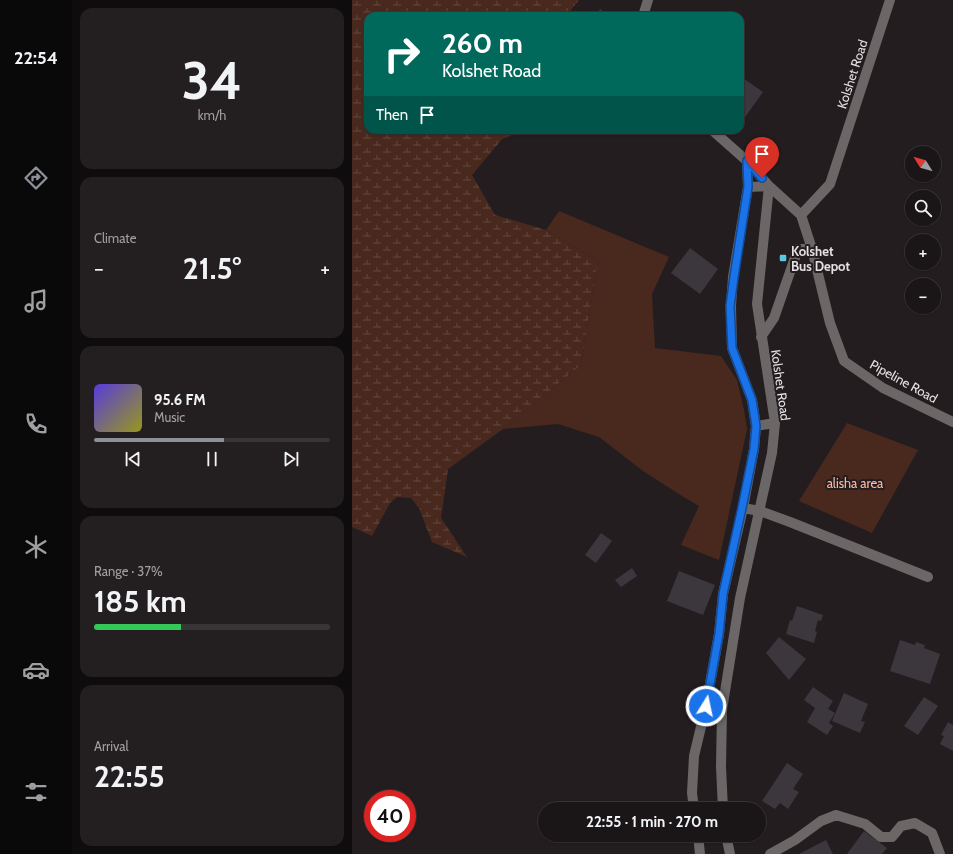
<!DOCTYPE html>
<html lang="en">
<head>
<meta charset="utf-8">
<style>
  body { margin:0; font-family:Cabin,sans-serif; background:#231f21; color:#f1f3f6; height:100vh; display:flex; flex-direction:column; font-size:15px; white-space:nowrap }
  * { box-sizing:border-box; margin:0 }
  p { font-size:13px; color:#9f9fa2 }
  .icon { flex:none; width:22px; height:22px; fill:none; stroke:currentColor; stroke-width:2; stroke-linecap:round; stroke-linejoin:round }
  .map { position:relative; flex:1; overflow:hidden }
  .side { display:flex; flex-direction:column; gap:8px; padding:8px; background:#0e0c0d; width:280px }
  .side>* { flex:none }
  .hud { position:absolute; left:12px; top:12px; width:380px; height:122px; border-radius:12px; box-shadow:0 1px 3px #0004,0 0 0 1px #383537; background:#00695c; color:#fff; overflow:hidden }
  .needle { width:26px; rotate:307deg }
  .fabs { position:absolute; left:553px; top:146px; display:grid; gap:8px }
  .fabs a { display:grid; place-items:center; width:36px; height:36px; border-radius:50%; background:#1a1618; box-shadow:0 1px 3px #0004,0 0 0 1px #383537; font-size:20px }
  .speed { position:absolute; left:12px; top:790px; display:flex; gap:8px; font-size:20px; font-weight:700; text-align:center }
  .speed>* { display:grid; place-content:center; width:52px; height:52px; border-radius:50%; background:#1a1618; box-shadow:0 1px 3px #0004,0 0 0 1px #383537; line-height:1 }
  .speed .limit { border:6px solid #d22; background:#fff; color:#111 }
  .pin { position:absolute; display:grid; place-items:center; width:34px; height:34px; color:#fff; margin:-41px -17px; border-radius:50% 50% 50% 0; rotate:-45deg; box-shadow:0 0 4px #0007 }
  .pin .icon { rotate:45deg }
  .me { position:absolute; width:44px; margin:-22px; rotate:10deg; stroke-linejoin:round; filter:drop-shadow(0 0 3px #0008) }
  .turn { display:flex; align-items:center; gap:14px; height:84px; padding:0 12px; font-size:18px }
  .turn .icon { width:52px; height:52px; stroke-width:2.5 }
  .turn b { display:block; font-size:28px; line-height:34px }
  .then { display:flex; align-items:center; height:38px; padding:0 12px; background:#0003; gap:8px; font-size:15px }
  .big { font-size:30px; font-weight:800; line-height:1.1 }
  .side .tile { flex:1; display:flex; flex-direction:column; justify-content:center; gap:6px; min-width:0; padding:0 14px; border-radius:12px; background:#231f21 }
  .side .dial { align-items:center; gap:0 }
  .dial b { font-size:52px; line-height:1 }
  .song { display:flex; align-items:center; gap:12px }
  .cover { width:48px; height:48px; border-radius:6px; background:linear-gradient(135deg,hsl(250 70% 55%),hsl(60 70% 35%)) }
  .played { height:4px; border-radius:2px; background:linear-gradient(90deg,#8c9099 55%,#383537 55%) }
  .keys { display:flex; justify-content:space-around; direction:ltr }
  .heat { display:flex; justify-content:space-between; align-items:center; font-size:22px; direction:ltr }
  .charge { height:6px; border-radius:3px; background:linear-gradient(90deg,#34c759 37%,#383537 0) }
  .trip { position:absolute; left:186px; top:802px; width:228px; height:40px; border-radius:20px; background:#1a1618; box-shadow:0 1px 3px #0004,0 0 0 1px #383537; font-weight:800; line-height:40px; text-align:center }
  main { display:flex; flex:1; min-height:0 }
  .tab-bar { display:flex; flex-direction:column; width:72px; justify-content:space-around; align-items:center; background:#0a090a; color:#9f9fa2 }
  .tab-bar .icon { width:28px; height:28px }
  .tab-bar .current { color:#8c9099 }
  .tab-bar b { font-size:18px; color:#f1f3f6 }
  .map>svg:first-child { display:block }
</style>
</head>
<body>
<main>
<nav class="tab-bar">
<b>22:54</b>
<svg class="icon current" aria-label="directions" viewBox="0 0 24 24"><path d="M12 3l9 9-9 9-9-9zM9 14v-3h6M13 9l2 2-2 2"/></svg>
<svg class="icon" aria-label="music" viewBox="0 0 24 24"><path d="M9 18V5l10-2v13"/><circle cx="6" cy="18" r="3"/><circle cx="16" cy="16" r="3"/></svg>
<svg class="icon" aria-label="phone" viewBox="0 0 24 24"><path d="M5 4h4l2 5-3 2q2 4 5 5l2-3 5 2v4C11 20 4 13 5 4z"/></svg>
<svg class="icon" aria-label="climate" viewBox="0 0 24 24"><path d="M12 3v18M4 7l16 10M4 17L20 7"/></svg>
<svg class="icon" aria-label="car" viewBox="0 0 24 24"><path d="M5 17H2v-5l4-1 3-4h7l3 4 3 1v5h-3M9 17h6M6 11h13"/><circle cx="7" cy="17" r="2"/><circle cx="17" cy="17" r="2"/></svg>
<svg class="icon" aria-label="filters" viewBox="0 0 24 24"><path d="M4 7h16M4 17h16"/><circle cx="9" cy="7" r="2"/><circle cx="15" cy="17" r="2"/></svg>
</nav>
<section class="side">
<div class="tile dial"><b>34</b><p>km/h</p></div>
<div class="tile"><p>Climate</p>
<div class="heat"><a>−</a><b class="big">21.5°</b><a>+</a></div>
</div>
<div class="tile">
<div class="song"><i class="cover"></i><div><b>95.6 FM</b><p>Music</p></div></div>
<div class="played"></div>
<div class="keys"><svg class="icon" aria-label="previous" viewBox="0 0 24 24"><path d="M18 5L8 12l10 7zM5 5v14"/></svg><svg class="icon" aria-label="pause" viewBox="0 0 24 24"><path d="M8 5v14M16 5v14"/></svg><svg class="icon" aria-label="next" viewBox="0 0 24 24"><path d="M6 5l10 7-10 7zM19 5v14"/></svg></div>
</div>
<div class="tile"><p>Range · 37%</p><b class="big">185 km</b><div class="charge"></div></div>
<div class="tile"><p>Arrival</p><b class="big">22:55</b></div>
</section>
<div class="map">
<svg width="601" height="854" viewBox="0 0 601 854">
  <defs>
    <pattern id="wetland-marsh" width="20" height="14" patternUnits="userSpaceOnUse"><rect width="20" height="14" fill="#49291d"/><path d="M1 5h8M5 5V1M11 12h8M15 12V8" fill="none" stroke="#63483e"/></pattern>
  </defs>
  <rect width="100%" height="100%" fill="#231d20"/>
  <path fill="#49291d" d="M207,211L317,257L300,294L303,348L369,356L385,380L392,410L395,429L367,560L329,545L347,506L330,496L291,471L247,437L206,424L151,429L229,365L246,261L194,230Z
    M495,423L566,450L520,533L447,501Z"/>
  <path fill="url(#wetland-marsh)" d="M0,0H227L214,16H16V130H179L151,138L120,175L143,215L194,230L246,261L229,365L151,429L96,469L89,518L115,557L80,542L67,508L59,498L45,497L38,503L20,536L0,527Z"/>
  <path fill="#3b373c" d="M248,9L258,16H244Z
    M388,76L411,92L391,120L388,118Z
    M338,248L366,269L348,294L319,273Z
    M249,533L260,541L244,563L233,555Z
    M280,568L285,576L269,587L263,580Z
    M327,571L363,585L351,615L315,601Z
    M445,606L471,615L469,621L466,620L463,631L465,632L462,643L434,634L438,620L440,621Z
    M427,637L454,659L437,680L414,653Z
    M548,640L563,645L564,642L573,645L572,648L588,654L578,684L538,671Z
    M461,687L481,701L476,709L483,713L477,723L481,726L475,735L455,722L463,708L452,700Z
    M492,693L516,704L509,721L513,722L508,733L480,721Z
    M572,697L586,706L566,735L552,726Z
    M596,722L601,725V751L588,744L592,736L589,735Z
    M435,763L451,774L441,789L447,792L436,809L428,803L423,809L410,801Z
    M512,831L535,848L530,854H495Z
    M474,840L481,854H447Z"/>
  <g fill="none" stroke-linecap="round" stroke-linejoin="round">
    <path stroke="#6b6767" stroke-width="10" d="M291,16L296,0
      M360,130L395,161L417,186L405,304L423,423L420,453L388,598L370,710L369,767L371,809
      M396,187L417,186L449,215L460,249L478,323L492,361L531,388L601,422
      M449,215L478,184L538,0
      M409,337L422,318L446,249H460
      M404,426L423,423
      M391,508L408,511L438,522L576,577
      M342,809L340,793L342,756L354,706L367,634L371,594L391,508L402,449L404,426L400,400L380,348L379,306L381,277L396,187L395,161
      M346,835L348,854
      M374,835L378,854
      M418,854L443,840L469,821L484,815L513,824L529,837H540L549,826L563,823L580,833L588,854"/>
  </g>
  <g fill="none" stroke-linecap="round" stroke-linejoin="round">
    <g stroke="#114b97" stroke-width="10">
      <path id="route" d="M354,706L367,634L371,594L390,508L402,449L404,426L400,400L380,348L378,306L382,277L396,187L395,161L410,178"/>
    </g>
    <use href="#route" stroke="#1a73e8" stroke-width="7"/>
  </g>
  <rect fill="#57c9e3" stroke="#231d20" stroke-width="1.5" x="427" y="254" width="8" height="8" rx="2"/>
  <g text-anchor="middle" stroke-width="4" stroke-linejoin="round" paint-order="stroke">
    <g font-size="13" fill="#e4e0e2" stroke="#231d20">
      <text transform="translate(500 74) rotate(-72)" y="5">Kolshet Road</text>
      <text transform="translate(552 381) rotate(29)" y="5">Pipeline Road</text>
      <text transform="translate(429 385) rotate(82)" y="5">Kolshet Road</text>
    </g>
    <g font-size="13" font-weight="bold" fill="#e4e0e2" stroke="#231d20" text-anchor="start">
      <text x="439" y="256">Kolshet<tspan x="439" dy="15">Bus Depot</tspan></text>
    </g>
    <g font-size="13" fill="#ffb89c" stroke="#231d20">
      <text x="503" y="488">alisha area</text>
    </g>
  </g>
</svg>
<div class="fabs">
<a><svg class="needle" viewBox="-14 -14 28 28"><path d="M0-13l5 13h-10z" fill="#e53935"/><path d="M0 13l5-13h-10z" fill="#9f9fa2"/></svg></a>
<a><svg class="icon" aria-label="search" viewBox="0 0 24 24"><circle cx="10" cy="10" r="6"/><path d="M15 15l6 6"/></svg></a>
<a>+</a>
<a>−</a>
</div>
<div class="speed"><div class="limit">40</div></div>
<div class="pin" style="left:410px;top:178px;background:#d93025"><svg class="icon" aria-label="arrive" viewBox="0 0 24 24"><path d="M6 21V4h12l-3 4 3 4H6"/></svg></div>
<svg class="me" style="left:354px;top:706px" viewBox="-20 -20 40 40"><circle r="17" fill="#1a73e8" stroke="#fff" stroke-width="3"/><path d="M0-11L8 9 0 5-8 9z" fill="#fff"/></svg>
<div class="trip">22:55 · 1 min · 270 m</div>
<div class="hud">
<div class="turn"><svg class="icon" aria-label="right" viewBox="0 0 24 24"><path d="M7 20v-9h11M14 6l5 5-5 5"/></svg><div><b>260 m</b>Kolshet Road</div></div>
<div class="then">Then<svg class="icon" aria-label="arrive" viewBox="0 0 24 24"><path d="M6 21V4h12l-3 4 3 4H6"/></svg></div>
</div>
</div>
</main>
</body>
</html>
